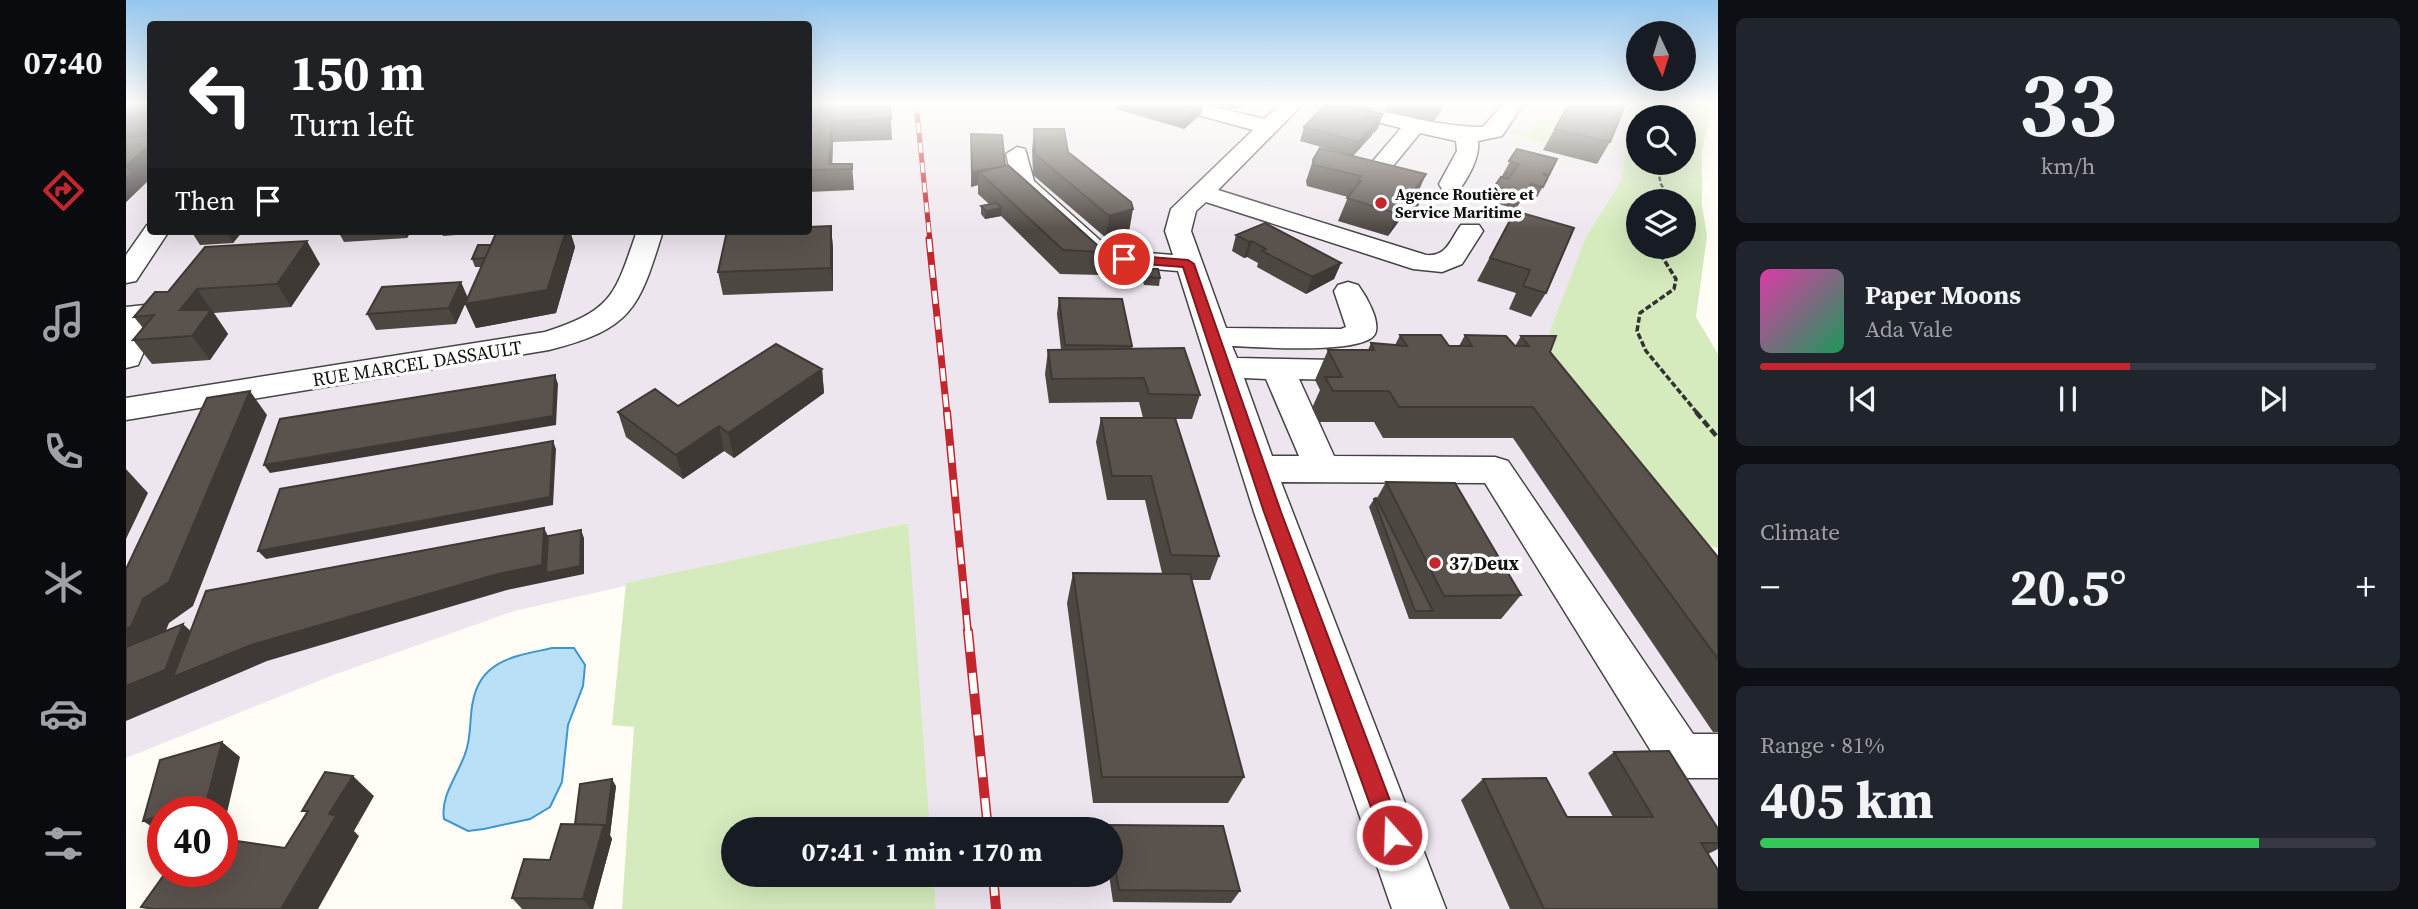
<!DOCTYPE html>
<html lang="en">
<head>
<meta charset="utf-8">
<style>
  body { margin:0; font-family:"Source Serif 4",serif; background:#20242c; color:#f1f3f6; height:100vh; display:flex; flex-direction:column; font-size:26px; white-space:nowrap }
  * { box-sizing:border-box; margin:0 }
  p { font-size:23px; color:#9ea1a6 }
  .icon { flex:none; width:38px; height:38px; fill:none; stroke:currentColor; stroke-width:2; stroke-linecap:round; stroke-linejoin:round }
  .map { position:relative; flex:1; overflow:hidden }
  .details { display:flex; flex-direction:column; gap:18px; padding:18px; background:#0d0f14; width:700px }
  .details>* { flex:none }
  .top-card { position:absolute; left:21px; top:21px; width:665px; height:214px; border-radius:7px; box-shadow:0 7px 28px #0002; background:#202124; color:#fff; overflow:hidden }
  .needle { width:46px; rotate:176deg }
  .fabs { position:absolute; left:1500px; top:21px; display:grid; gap:14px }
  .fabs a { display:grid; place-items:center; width:70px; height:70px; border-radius:50%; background:#171b24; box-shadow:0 7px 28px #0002; font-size:35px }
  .speed { position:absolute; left:21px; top:796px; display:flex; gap:14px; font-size:35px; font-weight:700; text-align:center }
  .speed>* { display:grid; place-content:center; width:91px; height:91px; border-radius:50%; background:#171b24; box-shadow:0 7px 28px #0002; line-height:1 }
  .speed .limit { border:10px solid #d22; background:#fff; color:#111 }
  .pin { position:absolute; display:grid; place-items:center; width:60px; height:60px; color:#fff; margin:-30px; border:4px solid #fff; border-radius:50%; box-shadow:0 2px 7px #0007 }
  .me { position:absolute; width:77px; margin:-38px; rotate:340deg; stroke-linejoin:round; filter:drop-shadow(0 0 5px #0008) }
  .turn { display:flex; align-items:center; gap:24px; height:147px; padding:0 28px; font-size:32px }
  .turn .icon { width:91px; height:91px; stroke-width:2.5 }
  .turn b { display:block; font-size:49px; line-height:60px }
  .then { display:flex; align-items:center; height:66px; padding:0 28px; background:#0003; gap:14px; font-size:26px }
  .big { font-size:52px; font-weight:700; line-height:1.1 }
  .details .card { flex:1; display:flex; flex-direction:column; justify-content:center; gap:10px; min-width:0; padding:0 24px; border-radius:10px; background:#20242c }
  .details .dial { align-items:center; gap:0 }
  .dial b { font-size:91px; line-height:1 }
  .song { display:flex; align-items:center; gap:21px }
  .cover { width:84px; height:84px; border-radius:10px; background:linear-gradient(135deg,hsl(320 70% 55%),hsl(150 70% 35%)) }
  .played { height:7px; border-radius:4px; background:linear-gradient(90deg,#c4262e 60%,#363941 60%) }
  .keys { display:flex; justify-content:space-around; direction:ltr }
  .heat { display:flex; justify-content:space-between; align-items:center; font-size:38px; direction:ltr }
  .charge { height:10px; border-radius:5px; background:linear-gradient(90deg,#34c759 81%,#363941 0) }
  .trip { position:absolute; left:595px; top:817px; width:402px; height:70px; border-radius:35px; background:#171b24; box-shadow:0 7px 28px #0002; font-weight:700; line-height:70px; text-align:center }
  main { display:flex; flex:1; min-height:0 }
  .tab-bar { display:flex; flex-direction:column; width:126px; justify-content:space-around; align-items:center; background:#090b0e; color:#9ea1a6 }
  .tab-bar .icon { width:49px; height:49px }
  .tab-bar .selected { color:#c4262e }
  .tab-bar b { font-size:32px; color:#f1f3f6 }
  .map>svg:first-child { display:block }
</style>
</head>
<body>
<main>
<nav class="tab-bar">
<b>07:40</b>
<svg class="icon selected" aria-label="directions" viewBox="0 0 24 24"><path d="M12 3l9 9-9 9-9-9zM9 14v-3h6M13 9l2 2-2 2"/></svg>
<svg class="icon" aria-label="music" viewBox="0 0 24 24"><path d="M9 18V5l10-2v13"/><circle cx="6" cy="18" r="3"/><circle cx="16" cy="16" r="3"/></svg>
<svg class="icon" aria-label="phone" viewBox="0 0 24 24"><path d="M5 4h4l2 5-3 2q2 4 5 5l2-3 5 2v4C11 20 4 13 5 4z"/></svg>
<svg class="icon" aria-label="climate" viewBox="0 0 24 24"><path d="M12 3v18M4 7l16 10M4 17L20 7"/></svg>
<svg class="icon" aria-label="car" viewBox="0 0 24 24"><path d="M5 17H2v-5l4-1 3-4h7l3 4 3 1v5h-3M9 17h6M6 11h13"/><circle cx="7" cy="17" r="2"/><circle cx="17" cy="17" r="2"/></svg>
<svg class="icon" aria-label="filters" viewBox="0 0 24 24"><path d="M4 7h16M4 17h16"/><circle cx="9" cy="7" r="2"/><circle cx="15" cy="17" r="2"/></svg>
</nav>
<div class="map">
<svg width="1592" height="909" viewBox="0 0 1592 909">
  <rect width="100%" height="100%" fill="#fffdf5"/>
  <path fill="#eee6ef" d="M0,103H24V231H682L683,103H1511L1507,109L1495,180L1460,237L1592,629V909H810L808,875H985V830L804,829L781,523L388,611L210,674L0,758Z"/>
  <path fill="#d5ebbd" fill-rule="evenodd" d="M1511,103H1589L1584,112L1576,151V206L1581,236L1570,317L1592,354V548L1514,528L1404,383L1460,237L1495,180L1507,109ZM1512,117H1558V163H1512ZM1512,201H1558V247H1512Z
    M1413,119L1432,123L1421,144L1384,133L1387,129L1403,133Z
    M782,523L804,829L607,830V875H808L810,909H496L508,727L486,725L500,583Z"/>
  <path fill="#b9e0f7" stroke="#3f96cf" stroke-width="2" d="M426,648H448L459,665L457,686L442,725L436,782L424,807L404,819L358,829L342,831L318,819C314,796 332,775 339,754C346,737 343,718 347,701C355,659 391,656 426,648Z"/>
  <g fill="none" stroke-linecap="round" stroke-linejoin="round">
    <g stroke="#444" stroke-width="3">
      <path id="minor" d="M1040,103H1073L1138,119L1156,103H1178L1092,190L1300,255C1321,257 1324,240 1335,225H1353L1357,231L1336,264L1316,272L1287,269L1080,202L1070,211L1065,231L1100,328L1215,329L1220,327L1208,291L1212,285L1222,282L1232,285C1240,296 1255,321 1249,334C1238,355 1130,347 1106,346L1111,358L1212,360L1223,363L1228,370L1223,377L1212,380L1173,379L1208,456L1369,457L1382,461L1567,734H1592V778H1555L1538,772L1359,483L1155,482L1320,909H1266L1128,512L1052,271L967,264L888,188L880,154L891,147L899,149L908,181L985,250L1047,255L1039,231L1045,209L1127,130L1043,107ZM1118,378L1140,379L1173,456H1146Z
        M1188,103C1246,103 1299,127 1357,127L1378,103H1398L1376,136L1352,141C1354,157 1343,176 1334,189H1316L1313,184L1331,151L1330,141L1294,133L1267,166H1251L1247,161L1275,128L1191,107Z
        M21,225H24V231H43L10,281L0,283V255Z
        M511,231H537C513,308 507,329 423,350L0,420V398L419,332C488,310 489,294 511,231Z
        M19,305L29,308L34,314L12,365L0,368V307Z"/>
    </g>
    <path stroke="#333" stroke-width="2.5" stroke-dasharray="4.5 2.5" stroke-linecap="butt" d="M1543,117L1554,103
      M1530,163L1535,184L1544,201"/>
    <path stroke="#333" stroke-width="3.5" stroke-dasharray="6 2.5" stroke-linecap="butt" d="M1530,247L1550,279L1548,289L1514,313L1511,331L1520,351L1572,414"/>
    <path stroke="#333" stroke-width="4.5" stroke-dasharray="8 3.5" stroke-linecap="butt" d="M1570,412L1592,438"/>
    <use href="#minor" fill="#fff" fill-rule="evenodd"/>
    <g stroke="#c4262e" stroke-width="5">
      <path id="rail-far3" d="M790,103L804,241"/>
    </g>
    <g stroke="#c4262e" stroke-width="7">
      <path id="rail-far2" d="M803,239L821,414"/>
    </g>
    <g stroke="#c4262e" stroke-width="8">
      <path id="rail-far1" d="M821,412L842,633"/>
    </g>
    <g stroke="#c4262e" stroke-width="10">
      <path id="rail" d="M842,631L862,830
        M867,875L870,909"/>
    </g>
    <use href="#rail-far3" stroke="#fff" stroke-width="3.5" stroke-dasharray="10" stroke-linecap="butt"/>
    <use href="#rail-far2" stroke="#fff" stroke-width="4.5" stroke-dasharray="13" stroke-linecap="butt"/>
    <use href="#rail-far1" stroke="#fff" stroke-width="5" stroke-dasharray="17" stroke-linecap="butt"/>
    <use href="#rail" stroke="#fff" stroke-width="7" stroke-dasharray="21" stroke-linecap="butt"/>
  </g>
  <path fill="#4d4742" d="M0,103H24V136L0,137Z
    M682,103H764L766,140L707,142L706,164H726L728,190L682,192Z
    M991,103H1078L1075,114L1058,129L990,109Z
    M1087,103H1118L1111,109Z
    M1261,103H1320L1317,109L1307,122L1259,110Z
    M1443,103L1484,142L1471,164L1417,150Z
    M1211,107L1257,114L1252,128L1248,133L1247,132L1246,135L1227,156L1174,141L1178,127Z
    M908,129L942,152L1003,232L980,238L907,175L906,150Z
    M845,134L879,166L979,252L975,275L934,274L875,216L859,219L855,214V206L863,204L852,194V185L845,187Z
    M24,136V179L0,202V137Z
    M1391,149L1423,175L1408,203L1396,199L1390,209L1362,201Z
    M1187,160L1300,174L1291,195L1295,196L1286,220L1276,217L1262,236L1212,221L1222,197L1181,186L1180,181Z
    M1389,211L1420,293L1405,317L1383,309L1390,293L1351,281Z
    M684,212L683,227L705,226L707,249V291L597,295L592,272L601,233L590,234L586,231H682Z
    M65,231H127L116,232L107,243L74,245Z
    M212,231H285L281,238L218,242Z
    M315,231H444L449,247L430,313L350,328L339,304L330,324L250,330L241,314L342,298L355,267H349L346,259L365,245L370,232L317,236Z
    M1110,235L1215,263L1208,279L1180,294L1131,267L1132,263L1121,257L1118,258L1106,251Z
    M194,264L165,307L88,313L102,334L84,360L26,364L7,340L17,328L8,317L42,292Z
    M1018,269L1034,278L1033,286L1018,285L1016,277Z
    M933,298L1006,346V349L1074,395L1066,419H1049L1093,556L1084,580H1066L1118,777L1102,803H967L941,603L947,573H1036L1019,500H981L970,442L975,418H1017L1013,402L923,403L919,374L922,350H935L931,314Z
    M1274,335L1323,346H1333L1339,335L1389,346L1395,336L1424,352L1592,557V732H1587L1387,438H1257L1248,422H1193L1186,408L1194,390L1189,380L1202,350H1242L1245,343L1269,345Z
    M696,369L698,393L608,458L598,451L557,479L500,437L492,412L552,406Z
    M1260,482L1395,595L1375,619H1283L1243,507L1248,499L1251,498Z
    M1488,752L1592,829V849L1582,854L1592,909H1384L1335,800L1357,779L1441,817H1487L1462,773Z
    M490,786L484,835L486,839L467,909H396L386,898L424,860L449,824Z
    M983,825L1114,891L1105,903L987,902L983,875H985V830H981Z"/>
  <path fill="#3f3936" d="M1076,103H1078L1075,114L1058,129L1061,114Z
    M1113,103H1118L1111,109Z
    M1318,103H1320L1317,109L1307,122L1313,108Z
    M1257,114L1252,128L1248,133L1253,118Z
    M706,121L707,142L706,169L703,164Z
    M1251,121L1246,135L1227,156L1233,142Z
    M24,144V179L0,202V177L5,173L0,166Z
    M879,166L853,172L852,185L845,187L846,172Z
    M1300,174L1290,196L1279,209L1276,217L1262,236L1272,214Z
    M682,197L684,212L683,231L682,229Z
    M876,208L875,216L859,219L860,211Z
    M1007,209L1003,232L980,238L983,216Z
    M705,226L707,249V291L705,268Z
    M99,231H116V232L107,243Z
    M277,231H285L281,238Z
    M440,231H444L449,247L430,313L350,328L339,304L330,324L323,308L335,282L342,298Z
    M181,241L194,264L165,307L151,284Z
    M1126,241L1121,257L1118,258L1123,242Z
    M1215,263L1208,279L1180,294L1186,277Z
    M71,289L102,334L84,360L66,336L54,310Z
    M696,369L698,393L608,458L602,433Z
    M429,375L432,384L430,425L144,473L138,465Z
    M124,391L141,415L67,606L43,623L32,650L0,657V628L17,599Z
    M593,426L598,451L557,479L550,455Z
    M427,441L430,449L427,505L140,559L132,551Z
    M0,469L22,493L0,539Z
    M418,528L426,544L455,530L458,538V574L381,590L141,661L0,721V686L57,624L82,647L125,645Z
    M96,742L114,757L100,817L96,818V812H48Z
    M227,776L248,796L228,831L233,836L192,909H155L203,814Z
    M486,779L490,786L484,835L486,839L467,909H465L457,899Z
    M37,815V834L17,821Z"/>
  <path fill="#5a524d" stroke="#3f3936" stroke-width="2" d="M0,103H24V115L0,116Z
    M682,103H764L765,119L706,121L703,164H726V169L682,170Z
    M1020,103H1076L1061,114Z
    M1215,103L1257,114L1253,118L1240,115L1238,117L1251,121L1233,142L1178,127L1200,104L1211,107Z
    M1292,103H1318L1313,108Z
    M1443,103H1473L1498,108L1484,142L1429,129Z
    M1473,103H1500L1497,108Z
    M908,129H938L942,152L1005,202L1007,209L983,216L909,154Z
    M845,134L876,135L879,166L846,172Z
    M24,136V144L0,166V137Z
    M1194,148L1300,174L1272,214L1221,198L1235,181H1231L1235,176L1188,165L1187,160Z
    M1391,149L1431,159L1423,175L1416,173L1422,177L1417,187L1405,184L1399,194L1369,186L1375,177L1382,179L1393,164L1383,161Z
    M882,165L979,252L937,250L853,172Z
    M1290,195L1295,196L1289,212L1279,209Z
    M870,203L876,208L860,211L855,206Z
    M1389,211L1448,228L1420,293L1397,286L1404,270L1364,258Z
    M1139,223L1215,263L1186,277L1136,251L1140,249L1126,241L1123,242L1110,235Z
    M705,226V268L592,272L601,231H682V227Z
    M371,231H440L421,290L339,304Z
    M181,241L151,284L71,289L54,310H85L66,336L7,340L28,315L8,317L29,292H42L79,247Z
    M352,245H365L359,258L346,259Z
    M1018,269H1032L1034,278L1020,277Z
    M335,282L323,308L241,314L256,287Z
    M933,298L996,299L1006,346L939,345Z
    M1274,335H1315L1323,346H1346L1339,335L1380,336L1389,346H1403L1395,336H1430L1424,352L1592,557V659L1407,407H1273L1263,391H1207L1199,377H1216L1202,350H1248L1245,343L1281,346Z
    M650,344L696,369L602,433L593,426L550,455L492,412L529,389L552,406Z
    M1058,348L1074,395L1023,394L1018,378L926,379L922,350Z
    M429,375L427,416L138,465L154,419Z
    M124,391L43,582L17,599L5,627L0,628V569L81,398Z
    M975,418H1049L1093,556L1045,555L1025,476H986Z
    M427,441L424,497L132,551L154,489Z
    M1260,482L1329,483L1395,595L1318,596Z
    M1250,498L1307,611H1289L1248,499Z
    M418,528L416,565L372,574L125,645L47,677L80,591Z
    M455,530L454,566L420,573L422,536Z
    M947,573L1064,574L1118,777H976Z
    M57,624L39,670L0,686V647Z
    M96,742L80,803L48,812H37V815L17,821L34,760Z
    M1543,751L1592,829V843H1575L1592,870V909H1418L1357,779L1420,778L1441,817H1527L1488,752Z
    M199,772L227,776L203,814L210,816L155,909H28L15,907L40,872H96V839L159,848L182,811H176Z
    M486,779L480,828L478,825L449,824L454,784Z
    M435,824L478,825L457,899L386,898L398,859L424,860Z
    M983,825L1097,826L1114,891L993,890L985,841V830H983Z"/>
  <linearGradient id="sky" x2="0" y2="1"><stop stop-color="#95c6ee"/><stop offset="0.45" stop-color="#fffefa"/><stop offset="1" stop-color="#fffefa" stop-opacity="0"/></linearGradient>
  <rect width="1592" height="230" fill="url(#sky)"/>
  <path fill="#c4262e" stroke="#7f191e" stroke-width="2" d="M998,255L1062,260L1068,264L1155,512L1277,835L1274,843L1266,846L1258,843L1255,835L1138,512L1057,267L994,262V256Z"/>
  <g fill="#c4262e" stroke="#fff" stroke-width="2.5">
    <circle cx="1255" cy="203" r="7"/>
    <circle cx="1309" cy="563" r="7"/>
  </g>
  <g text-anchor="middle" stroke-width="7" stroke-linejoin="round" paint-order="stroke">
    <g font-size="16" font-weight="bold" fill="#111" stroke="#fff" text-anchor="start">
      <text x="1269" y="200">Agence Routière et<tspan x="1269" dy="18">Service Maritime</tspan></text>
    </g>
    <g font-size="19" fill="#111" stroke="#fff">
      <text transform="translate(291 363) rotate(-9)" y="7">RUE MARCEL DASSAULT</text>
    </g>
    <g font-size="19" font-weight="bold" fill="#111" stroke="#fff" text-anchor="start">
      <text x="1323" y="570">37 Deux</text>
    </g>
  </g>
</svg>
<div class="fabs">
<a><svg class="needle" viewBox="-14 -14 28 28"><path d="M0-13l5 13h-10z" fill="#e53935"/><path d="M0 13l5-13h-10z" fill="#9ea1a6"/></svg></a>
<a><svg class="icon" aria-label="search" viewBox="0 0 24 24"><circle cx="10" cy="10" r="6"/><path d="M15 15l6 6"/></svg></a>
<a><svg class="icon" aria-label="layers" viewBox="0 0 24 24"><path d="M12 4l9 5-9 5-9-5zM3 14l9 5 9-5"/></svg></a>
</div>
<div class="speed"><div class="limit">40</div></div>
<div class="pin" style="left:998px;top:259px;background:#d93025"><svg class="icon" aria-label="arrive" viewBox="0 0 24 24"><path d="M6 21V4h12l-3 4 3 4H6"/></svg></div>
<svg class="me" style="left:1266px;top:835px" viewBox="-20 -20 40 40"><circle r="17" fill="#c4262e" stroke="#fff" stroke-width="3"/><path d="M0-11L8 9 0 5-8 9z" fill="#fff"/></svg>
<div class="trip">07:41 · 1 min · 170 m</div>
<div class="top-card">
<div class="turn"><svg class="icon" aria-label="left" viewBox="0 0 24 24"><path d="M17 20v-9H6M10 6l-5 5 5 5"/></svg><div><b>150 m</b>Turn left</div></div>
<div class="then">Then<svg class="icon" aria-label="arrive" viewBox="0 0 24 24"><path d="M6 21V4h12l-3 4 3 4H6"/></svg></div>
</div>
</div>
<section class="details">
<div class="card dial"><b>33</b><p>km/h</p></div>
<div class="card">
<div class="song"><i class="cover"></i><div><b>Paper Moons</b><p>Ada Vale</p></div></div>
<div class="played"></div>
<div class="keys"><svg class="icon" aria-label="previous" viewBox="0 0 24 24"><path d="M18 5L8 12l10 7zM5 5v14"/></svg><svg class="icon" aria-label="pause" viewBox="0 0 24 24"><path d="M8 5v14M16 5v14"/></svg><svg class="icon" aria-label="next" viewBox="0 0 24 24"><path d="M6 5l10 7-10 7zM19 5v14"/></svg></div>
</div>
<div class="card"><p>Climate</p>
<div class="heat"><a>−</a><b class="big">20.5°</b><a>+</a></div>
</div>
<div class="card"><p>Range · 81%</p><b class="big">405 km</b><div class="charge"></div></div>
</section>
</main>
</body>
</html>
